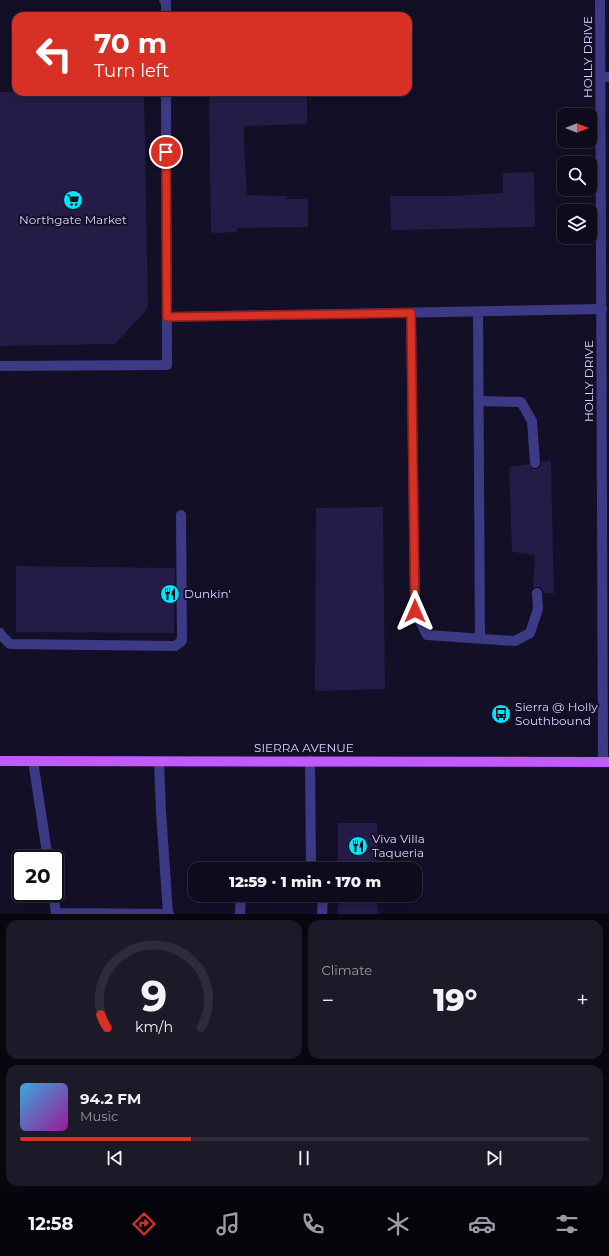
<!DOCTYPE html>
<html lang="en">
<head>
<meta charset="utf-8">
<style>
  body { margin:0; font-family:Montserrat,sans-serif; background:#1c1929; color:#f1f3f6; height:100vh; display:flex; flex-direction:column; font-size:15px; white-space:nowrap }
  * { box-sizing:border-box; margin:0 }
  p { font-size:13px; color:#9b9ba3 }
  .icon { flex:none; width:22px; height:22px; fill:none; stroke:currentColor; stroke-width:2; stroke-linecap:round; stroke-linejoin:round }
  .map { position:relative; height:914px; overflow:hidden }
  .side { display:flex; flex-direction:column; gap:6px; padding:6px; background:#08060f; flex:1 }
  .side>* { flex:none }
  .top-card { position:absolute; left:12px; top:12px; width:400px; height:84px; border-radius:12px; box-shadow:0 2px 10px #0003,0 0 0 1px #2e2b3b; background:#d93025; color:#fff; overflow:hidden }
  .needle { width:26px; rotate:90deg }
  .tools { position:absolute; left:557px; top:108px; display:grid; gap:8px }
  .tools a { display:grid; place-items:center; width:40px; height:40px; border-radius:8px; background:#0e0b1c; box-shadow:0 2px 10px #0003,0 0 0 1px #2e2b3b; font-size:20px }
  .speed { position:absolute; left:12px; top:850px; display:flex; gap:8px; font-size:20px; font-weight:700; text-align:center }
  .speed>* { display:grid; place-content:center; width:52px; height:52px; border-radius:50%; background:#0e0b1c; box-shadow:0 2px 10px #0003,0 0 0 1px #2e2b3b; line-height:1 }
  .speed .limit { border:2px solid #111; border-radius:6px; background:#fff; color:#111 }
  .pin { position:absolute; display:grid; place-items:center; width:34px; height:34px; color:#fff; margin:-17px; border:2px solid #fff; border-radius:50%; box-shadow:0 1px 4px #0007 }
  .me { position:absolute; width:44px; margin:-22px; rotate:0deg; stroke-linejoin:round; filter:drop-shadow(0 0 3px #0008) }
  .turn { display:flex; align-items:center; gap:14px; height:84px; padding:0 16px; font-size:18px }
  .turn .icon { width:52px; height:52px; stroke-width:2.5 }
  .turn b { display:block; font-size:28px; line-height:34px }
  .big { font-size:30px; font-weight:800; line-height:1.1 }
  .side .tile { flex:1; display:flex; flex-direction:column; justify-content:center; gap:6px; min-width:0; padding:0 14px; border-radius:12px; background:#1c1929 }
  .side .dial { align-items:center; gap:0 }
  .dial svg { height:104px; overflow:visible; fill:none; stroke:#2e2b3b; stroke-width:7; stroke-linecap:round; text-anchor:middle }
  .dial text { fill:#f1f3f6; stroke:none }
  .song { display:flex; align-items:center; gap:12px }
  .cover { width:48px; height:48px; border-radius:6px; background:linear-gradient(135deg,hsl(200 70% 55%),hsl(300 70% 35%)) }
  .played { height:4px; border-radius:2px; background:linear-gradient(90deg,#d93025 30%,#2e2b3b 30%) }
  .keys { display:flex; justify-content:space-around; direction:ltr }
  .heat { display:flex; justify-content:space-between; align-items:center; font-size:22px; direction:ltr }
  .side .tiles { flex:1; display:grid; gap:6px; grid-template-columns:1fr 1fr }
  .tile:last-child { grid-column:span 2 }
  .trip { position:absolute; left:188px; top:862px; width:234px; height:40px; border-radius:12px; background:#0e0b1c; box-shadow:0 2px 10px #0003,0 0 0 1px #2e2b3b; font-weight:800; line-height:40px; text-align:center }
  .menu { display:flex; height:64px; justify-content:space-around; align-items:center; background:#06040b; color:#9b9ba3 }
  .menu .icon { width:28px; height:28px }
  .menu .on { color:#d93025 }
  .menu b { font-size:18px; color:#f1f3f6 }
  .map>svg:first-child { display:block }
</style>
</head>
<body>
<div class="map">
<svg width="609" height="914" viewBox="0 0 609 914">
  <rect width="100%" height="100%" fill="#130f26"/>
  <path fill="#241b47" d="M0,92H144L148,308L115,344L0,346Z
    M307,93V124L244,126V146L247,195L287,196V199H308V227L237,228V232L211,233L209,95Z
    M534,172L535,227L391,230L390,196H451L503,193V173Z
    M551,460L553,557L554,594L544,593L543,590L540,587H537L533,588L535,555L512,552L509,467L529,464L532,469H536L541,466V462Z
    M383,507L385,689L315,691L316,508Z
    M16,566L175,568L174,633L16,632Z
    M338,823H377V869H338Z
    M338,895H377L378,914H338Z"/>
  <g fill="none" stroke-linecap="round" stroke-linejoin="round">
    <path stroke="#3d3a85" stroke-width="10" d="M164,0L166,2V16
      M601,77H609
      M478,312L480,638
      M411,313L415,611L427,635L515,641L530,633L538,609L537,593
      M167,317L602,309
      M0,366L167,365L166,92
      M479,401L521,402L532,421L535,463
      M0,633L2,636L10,644L175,646L182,641L181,515
      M33,761L48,859
      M310,761L311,869
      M159,762L161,811L168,914
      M53,893L56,913L58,914
      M56,913L169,914
      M240,914L241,895
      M322,914L323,895"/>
    <path stroke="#3d3a85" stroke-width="10" d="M600,0L603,762"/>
    <path stroke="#c25bff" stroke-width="10" d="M0,761L609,762"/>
  </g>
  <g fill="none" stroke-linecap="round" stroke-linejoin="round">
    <g stroke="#8d1f18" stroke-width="10">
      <path id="route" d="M166,152L167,317L411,313L415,611"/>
    </g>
    <use href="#route" stroke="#d93025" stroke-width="7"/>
  </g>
  <defs>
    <g id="supermarket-disc" transform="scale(1)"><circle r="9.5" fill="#00e5ff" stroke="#130f26"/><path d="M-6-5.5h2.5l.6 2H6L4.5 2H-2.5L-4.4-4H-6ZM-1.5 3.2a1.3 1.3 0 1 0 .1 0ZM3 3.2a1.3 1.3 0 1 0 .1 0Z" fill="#111"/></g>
    <g id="restaurant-disc" transform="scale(1)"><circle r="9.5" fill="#00e5ff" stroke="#130f26"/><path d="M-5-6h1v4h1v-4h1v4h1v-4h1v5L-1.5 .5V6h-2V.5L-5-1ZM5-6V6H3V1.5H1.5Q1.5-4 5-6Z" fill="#111"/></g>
    <g id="bus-disc" transform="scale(1)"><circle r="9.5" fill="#00e5ff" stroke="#130f26"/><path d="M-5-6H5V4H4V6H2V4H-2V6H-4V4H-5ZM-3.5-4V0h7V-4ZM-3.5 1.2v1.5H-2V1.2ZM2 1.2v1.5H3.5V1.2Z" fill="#111"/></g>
  </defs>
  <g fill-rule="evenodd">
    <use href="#supermarket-disc" x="73" y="200"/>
    <use href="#restaurant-disc" x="170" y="594"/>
    <use href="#bus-disc" x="501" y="714"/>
    <use href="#restaurant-disc" x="358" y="846"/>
  </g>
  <g text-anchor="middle" stroke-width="4" stroke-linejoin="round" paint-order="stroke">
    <g font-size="12" fill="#d9d4ff" stroke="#130f26">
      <text transform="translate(588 57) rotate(-90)" y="4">HOLLY DRIVE</text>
      <text transform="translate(589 381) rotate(-90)" y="4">HOLLY DRIVE</text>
      <text x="304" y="752">SIERRA AVENUE</text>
    </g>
    <g font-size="12" fill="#d9d4ff" stroke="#130f26" text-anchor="start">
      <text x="73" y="224" text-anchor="middle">Northgate Market</text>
      <text x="184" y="598">Dunkin'</text>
      <text x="515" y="711">Sierra @ Holly<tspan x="515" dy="14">Southbound</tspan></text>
      <text x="372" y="843">Viva Villa<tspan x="372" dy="14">Taqueria</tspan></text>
    </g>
  </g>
</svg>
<div class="tools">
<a><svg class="needle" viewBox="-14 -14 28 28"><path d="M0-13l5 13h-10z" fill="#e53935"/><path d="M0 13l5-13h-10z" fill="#9b9ba3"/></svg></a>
<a><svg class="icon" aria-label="search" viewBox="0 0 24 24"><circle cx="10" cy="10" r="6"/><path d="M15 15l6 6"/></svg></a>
<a><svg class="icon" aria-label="layers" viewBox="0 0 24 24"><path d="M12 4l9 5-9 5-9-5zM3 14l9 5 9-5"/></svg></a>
</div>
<div class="speed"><div class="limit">20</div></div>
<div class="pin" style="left:166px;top:152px;background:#d93025"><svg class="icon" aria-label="arrive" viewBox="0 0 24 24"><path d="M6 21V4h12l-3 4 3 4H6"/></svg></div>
<svg class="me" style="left:415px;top:611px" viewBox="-20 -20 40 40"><path d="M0-17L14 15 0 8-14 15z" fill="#d93025" stroke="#fff" stroke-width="4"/></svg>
<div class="trip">12:59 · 1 min · 170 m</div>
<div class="top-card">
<div class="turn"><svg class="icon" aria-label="left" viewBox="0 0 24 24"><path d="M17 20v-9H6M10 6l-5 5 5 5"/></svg><div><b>70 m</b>Turn left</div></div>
</div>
</div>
<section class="side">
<div class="tiles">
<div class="tile dial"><svg viewBox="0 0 100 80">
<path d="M14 69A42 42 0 1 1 86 69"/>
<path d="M14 69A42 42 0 0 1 9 59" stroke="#d93025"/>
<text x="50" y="56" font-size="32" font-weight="700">9</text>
<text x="50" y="72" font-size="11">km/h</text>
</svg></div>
<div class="tile"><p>Climate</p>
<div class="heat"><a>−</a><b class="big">19°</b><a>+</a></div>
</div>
<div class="tile">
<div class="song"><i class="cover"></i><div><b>94.2 FM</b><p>Music</p></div></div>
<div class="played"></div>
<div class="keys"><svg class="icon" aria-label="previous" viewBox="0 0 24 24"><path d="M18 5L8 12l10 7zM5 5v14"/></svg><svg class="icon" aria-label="pause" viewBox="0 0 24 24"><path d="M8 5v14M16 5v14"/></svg><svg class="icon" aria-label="next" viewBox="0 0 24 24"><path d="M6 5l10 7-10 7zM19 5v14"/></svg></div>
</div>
</div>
</section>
<nav class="menu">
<b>12:58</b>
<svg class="icon on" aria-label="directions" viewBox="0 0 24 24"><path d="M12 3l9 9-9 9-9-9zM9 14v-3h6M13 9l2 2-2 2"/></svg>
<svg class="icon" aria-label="music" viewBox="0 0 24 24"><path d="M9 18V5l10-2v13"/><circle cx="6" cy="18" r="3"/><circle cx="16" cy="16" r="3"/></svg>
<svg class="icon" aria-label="phone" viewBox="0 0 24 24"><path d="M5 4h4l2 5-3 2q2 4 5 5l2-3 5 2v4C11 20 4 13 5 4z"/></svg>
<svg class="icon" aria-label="climate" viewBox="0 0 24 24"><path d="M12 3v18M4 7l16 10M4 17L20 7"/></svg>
<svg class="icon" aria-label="car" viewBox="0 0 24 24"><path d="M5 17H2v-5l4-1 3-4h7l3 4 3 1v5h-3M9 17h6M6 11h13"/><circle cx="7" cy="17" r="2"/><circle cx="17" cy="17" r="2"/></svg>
<svg class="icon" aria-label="filters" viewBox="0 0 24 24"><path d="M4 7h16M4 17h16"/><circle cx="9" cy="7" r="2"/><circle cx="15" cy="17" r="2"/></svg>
</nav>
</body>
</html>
